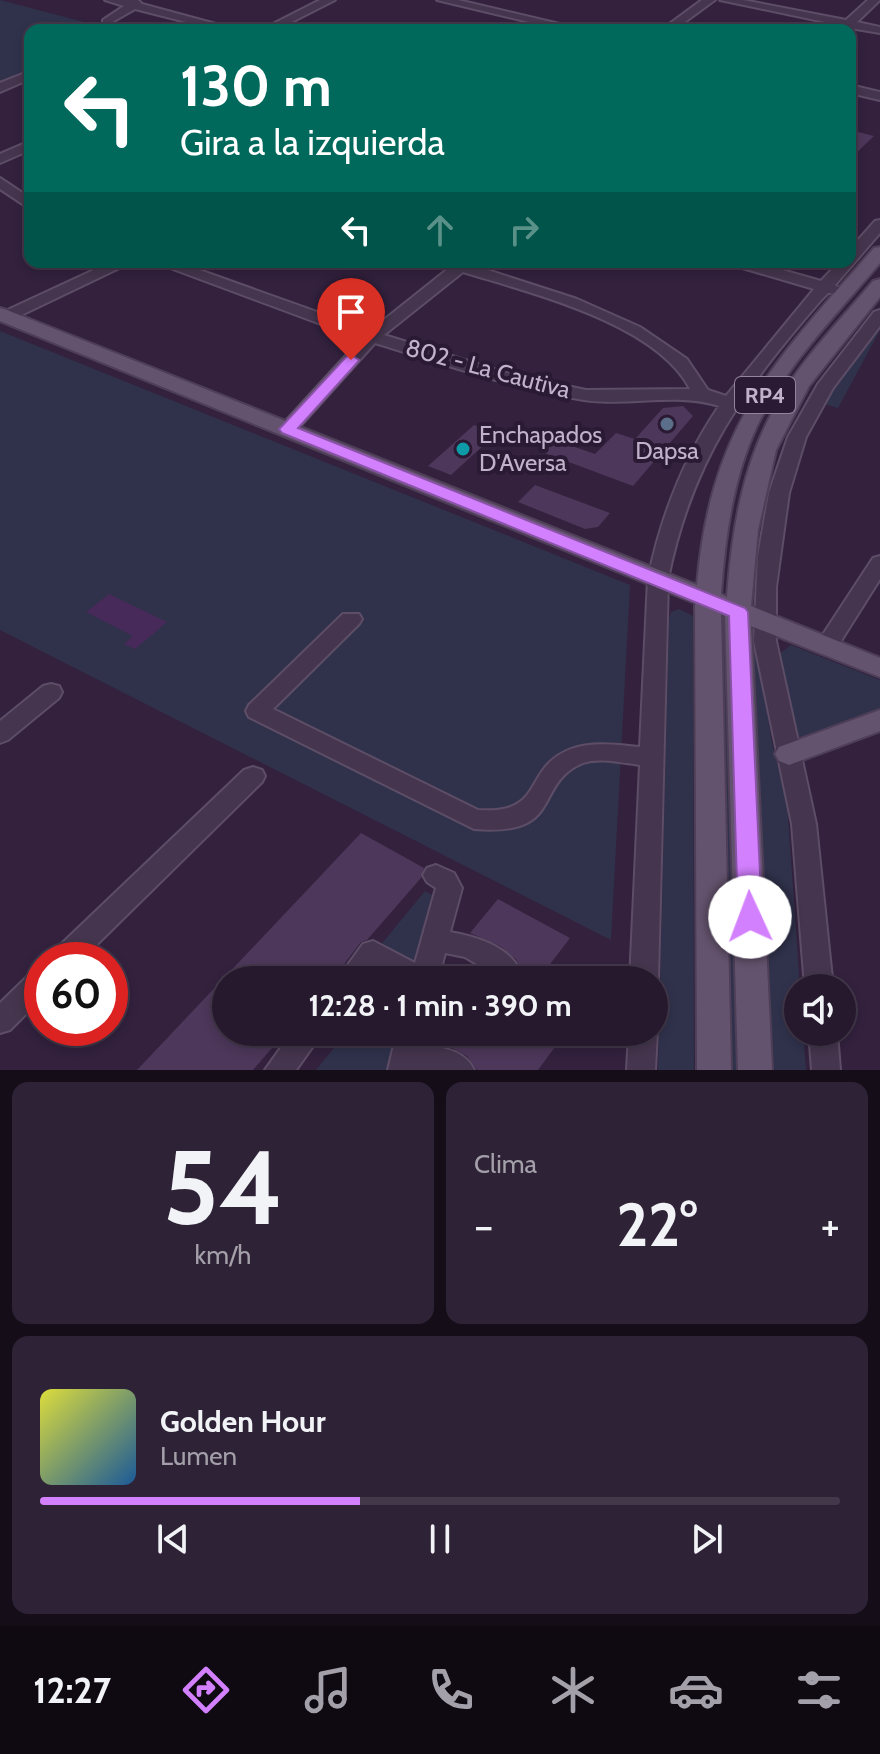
<!DOCTYPE html>
<html lang="es">
<head>
<meta charset="utf-8">
<style>
  body { margin:0; font-family:Cabin,sans-serif; background:#2e2236; color:#f1f3f6; height:100vh; display:flex; flex-direction:column; font-size:30px; white-space:nowrap }
  * { box-sizing:border-box; margin:0 }
  p { font-size:26px; color:#a4a0aa }
  .icon { flex:none; width:44px; height:44px; fill:none; stroke:currentColor; stroke-width:2; stroke-linecap:round; stroke-linejoin:round }
  .map { position:relative; height:1070px; overflow:hidden }
  .side { display:flex; flex-direction:column; gap:12px; padding:12px; background:#150e19; flex:1 }
  .side>* { flex:none }
  .hud { position:absolute; left:24px; top:24px; width:832px; height:244px; border-radius:16px; box-shadow:0 4px 12px #0003,0 0 0 2px #42384a; background:#00695c; color:#fff; overflow:hidden }
  .controls { position:absolute; left:784px; top:974px; display:grid; gap:16px }
  .controls a { display:grid; place-items:center; width:72px; height:72px; border-radius:50%; background:#26192e; box-shadow:0 4px 12px #0003,0 0 0 2px #42384a; font-size:40px }
  .speed { position:absolute; left:24px; top:942px; display:flex; gap:16px; font-size:40px; font-weight:700; text-align:center }
  .speed>* { display:grid; place-content:center; width:104px; height:104px; border-radius:50%; background:#26192e; box-shadow:0 4px 12px #0003,0 0 0 2px #42384a; line-height:1 }
  .speed .limit { border:12px solid #d22; background:#fff; color:#111 }
  .pin { position:absolute; display:grid; place-items:center; width:68px; height:68px; color:#fff; margin:-82px -34px; border-radius:50% 50% 50% 0; rotate:-45deg; box-shadow:0 0 8px #0007 }
  .pin .icon { rotate:45deg }
  .me { position:absolute; width:88px; margin:-44px; rotate:358deg; stroke-linejoin:round; filter:drop-shadow(0 0 6px #0008) }
  .turn { display:flex; align-items:center; gap:28px; height:168px; padding:0 24px; font-size:36px }
  .turn .icon { width:104px; height:104px; stroke-width:2.5 }
  .turn b { display:block; font-size:56px; line-height:68px }
  .lanes { display:flex; align-items:center; height:76px; padding:0 24px; background:#0003; justify-content:center; gap:40px; direction:ltr }
  .lanes .off { opacity:.35 }
  .big { font-size:60px; font-weight:800; line-height:1.1 }
  .side .widget { flex:1; display:flex; flex-direction:column; justify-content:center; gap:12px; min-width:0; padding:0 28px; border-radius:16px; background:#2e2236 }
  .side .dial { align-items:center; gap:0 }
  .dial b { font-size:104px; line-height:1 }
  .song { display:flex; align-items:center; gap:24px }
  .cover { width:96px; height:96px; border-radius:12px; background:linear-gradient(135deg,hsl(60 70% 55%),hsl(210 70% 35%)) }
  .played { height:8px; border-radius:4px; background:linear-gradient(90deg,#d380ff 40%,#42384a 40%) }
  .keys { display:flex; justify-content:space-around; direction:ltr }
  .heat { display:flex; justify-content:space-between; align-items:center; font-size:44px; direction:ltr }
  .side .tiles { flex:1; display:grid; gap:12px; grid-template-columns:1fr 1fr }
  .widget:last-child { grid-column:span 2 }
  .trip { position:absolute; left:212px; top:966px; width:456px; height:80px; border-radius:40px; background:#26192e; box-shadow:0 4px 12px #0003,0 0 0 2px #42384a; font-weight:800; line-height:80px; text-align:center }
  .tabs { display:flex; height:128px; justify-content:space-around; align-items:center; background:#0f0a12; color:#a4a0aa }
  .tabs .icon { width:56px; height:56px }
  .tabs .on { color:#d380ff }
  .tabs b { font-size:36px; color:#f1f3f6 }
  .map>svg:first-child { display:block }
</style>
</head>
<body>
<div class="map">
<svg width="880" height="1070" viewBox="0 0 880 1070">
  <rect width="100%" height="100%" fill="#33213e"/>
  <path fill="#30324c" d="M0,0L92,24L143,30H30V70L0,81Z
    M880,321V330L838,408L821,403Z
    M0,331L630,585L611,940L0,630Z
    M679,609L693,616V624L694,1070H658L669,619L671,612Z
    M724,626L727,629L738,1070H730L721,628Z
    M755,640L772,743L787,802L800,988L798,1032H803L806,1070H771L752,642Z
    M791,645L880,680V710L801,740L794,737L779,654Z
    M425,891L442,901L420,970L379,947Z
    M347,1032H401L391,1070H316Z"/>
  <path fill="#47295a" d="M109,594L167,622L135,649L124,644L133,636L86,612Z"/>
  <path fill="#4d375a" d="M850,130L874,136L850,159Z
    M683,406L693,416L633,486L539,451L552,439L595,454L616,433L635,439L663,408Z
    M474,425L497,433L451,475L428,466Z
    M535,485L610,513L598,527L585,529L518,502Z
    M361,833L424,868L421,878L367,940L361,942L332,980H226V1032H286L253,1070H137Z
    M498,899L570,938L538,980H515L522,970L516,959L500,946L470,933Z
    M459,1032H566L538,1070H477L467,1056L448,1046Z"/>
  <g fill="none" stroke-linecap="round" stroke-linejoin="round">
    <g stroke="#5d4d66" stroke-width="4">
      <path id="minor" d="M105,0H138L142,4L238,30H218L135,9L107,25L103,24V20L124,6Z
        M320,0H335L276,30H261Z
        M437,0H458L585,30H563Z
        M702,0H715L674,30H661Z
        M720,0H743L846,20L868,0H880L857,22L880,27V33L850,28L837,30L839,25Z
        M30,71V79L0,92V83Z
        M850,85L880,92V100L850,93Z
        M30,141V150L0,163V154Z
        M0,178L30,198V209L0,189Z
        M880,220V233L835,285L842,290L840,293H828L822,299C744,389 692,459 668,579L658,980L654,988V980H630L640,765C623,763 599,757 583,763C532,784 566,837 474,829L249,717L246,711L249,705L343,614H359L362,619L359,624L273,709L478,810C547,815 521,768 571,749C593,741 618,745 640,747L648,579C661,516 683,459 719,406C677,392 628,407 584,400C513,389 444,364 375,343L294,433H282L279,429L282,425L361,339L154,262H177L370,331L449,268L439,262H474L472,265L577,299L640,327L687,359L708,390L726,396L814,289L732,265L729,262H754L821,281L839,262H850V249L875,221ZM463,272C530,293 656,323 690,389L586,390L514,375L384,335Z
        M111,262H132L13,319L0,318L1,313Z
        M880,310V326L833,388L806,437L789,493L776,587V641L816,824L833,988H805L792,824L754,641L758,556L769,493L788,437L818,384L874,312Z
        M880,556V579L834,652H818L815,647L818,642L873,558Z
        M51,684L59,686L62,692L59,698L8,740L0,743V721L43,686Z
        M253,767L262,770L265,776L262,782L81,960H49L53,952L244,770Z
        M436,865L454,873L462,888L450,932C474,936 508,946 519,969L515,977L503,980L465,957L445,953L438,980H396L376,968L367,980H337L363,944L373,941L415,963L436,888L427,882L423,875L427,868Z
        M42,968V998L10,1030L0,1033V1003L32,972Z
        M654,1025L657,1032L655,1070H627L629,1032H654Z
        M292,1032H323L296,1070H265Z
        M397,1032H425L423,1044C442,1048 465,1050 474,1070H388Z
        M809,1032H837L840,1070H812Z"/>
    </g>
    <g stroke="#4e3e57" stroke-width="4">
      <path id="major" d="M880,247V263C836,315 787,364 757,426C733,478 725,537 721,594L727,597C732,529 743,461 778,402C803,357 841,320 873,281L880,279V297L809,386L776,450L758,530L751,606L880,658V677L751,626L772,1070H738L725,616L721,614L731,1070H697L695,603L0,321V308L7,310L697,585C711,424 773,363 874,248Z
        M880,710V731L789,765L779,761L775,754L779,747Z"/>
    </g>
    <use href="#minor" fill="#45354e" fill-rule="evenodd"/>
    <use href="#major" fill="#64536e" fill-rule="evenodd"/>
  </g>
  <path fill="#d380ff" stroke="#8953a6" stroke-width="2" d="M351,355L359,360L357,363L298,428L745,608L748,612L762,917L758,924L750,927L741,924L738,917L729,616L282,433L279,429L282,426L346,357Z"/>
  <circle fill="#5c6f8a" stroke="#2a1a33" stroke-width="3" cx="667" cy="424" r="8"/>
  <circle fill="#0f9aa8" stroke="#2a1a33" stroke-width="3" cx="463" cy="449" r="8"/>
  <g text-anchor="middle" stroke-width="8" stroke-linejoin="round" paint-order="stroke">
    <rect fill="#2a1a33" stroke="#94849d" stroke-width="2" x="735" y="377" width="60" height="36" rx="6"/>
    <g font-size="22" font-weight="bold" fill="#c1b1ca">
      <text x="765" y="403">RP4</text>
    </g>
    <g font-size="24" fill="#c1b1ca" stroke="#2a1a33">
      <text transform="translate(488 369) rotate(15)" y="8">802 - La Cautiva</text>
    </g>
    <g font-size="24" fill="#c1b1ca" stroke="#2a1a33" text-anchor="start">
      <text x="479" y="443">Enchapados<tspan x="479" dy="28">D'Aversa</tspan></text>
      <text x="667" y="459" text-anchor="middle">Dapsa</text>
    </g>
  </g>
</svg>
<div class="controls">
<a><svg class="icon" aria-label="sound" viewBox="0 0 24 24"><path d="M4 9h4l5-4v14l-5-4H4zM17 9q2 3 0 6"/></svg></a>
</div>
<div class="speed"><div class="limit">60</div></div>
<div class="pin" style="left:351px;top:360px;background:#d93025"><svg class="icon" aria-label="arrive" viewBox="0 0 24 24"><path d="M6 21V4h12l-3 4 3 4H6"/></svg></div>
<svg class="me" style="left:750px;top:917px" viewBox="-20 -20 40 40"><circle r="19" fill="#fff"/><path d="M0-13L10 11 0 6-10 11z" fill="#d380ff"/></svg>
<div class="trip">12:28 · 1 min · 390 m</div>
<div class="hud">
<div class="turn"><svg class="icon" aria-label="left" viewBox="0 0 24 24"><path d="M17 20v-9H6M10 6l-5 5 5 5"/></svg><div><b>130 m</b>Gira a la izquierda</div></div>
<div class="lanes"><svg class="icon" aria-label="left" viewBox="0 0 24 24"><path d="M17 20v-9H6M10 6l-5 5 5 5"/></svg><svg class="icon off" aria-label="ahead" viewBox="0 0 24 24"><path d="M12 20V5M6 11l6-6 6 6"/></svg><svg class="icon off" aria-label="right" viewBox="0 0 24 24"><path d="M7 20v-9h11M14 6l5 5-5 5"/></svg></div>
</div>
</div>
<section class="side">
<div class="tiles">
<div class="widget dial"><b>54</b><p>km/h</p></div>
<div class="widget"><p>Clima</p>
<div class="heat"><a>−</a><b class="big">22°</b><a>+</a></div>
</div>
<div class="widget">
<div class="song"><i class="cover"></i><div><b>Golden Hour</b><p>Lumen</p></div></div>
<div class="played"></div>
<div class="keys"><svg class="icon" aria-label="previous" viewBox="0 0 24 24"><path d="M18 5L8 12l10 7zM5 5v14"/></svg><svg class="icon" aria-label="pause" viewBox="0 0 24 24"><path d="M8 5v14M16 5v14"/></svg><svg class="icon" aria-label="next" viewBox="0 0 24 24"><path d="M6 5l10 7-10 7zM19 5v14"/></svg></div>
</div>
</div>
</section>
<nav class="tabs">
<b>12:27</b>
<svg class="icon on" aria-label="directions" viewBox="0 0 24 24"><path d="M12 3l9 9-9 9-9-9zM9 14v-3h6M13 9l2 2-2 2"/></svg>
<svg class="icon" aria-label="music" viewBox="0 0 24 24"><path d="M9 18V5l10-2v13"/><circle cx="6" cy="18" r="3"/><circle cx="16" cy="16" r="3"/></svg>
<svg class="icon" aria-label="phone" viewBox="0 0 24 24"><path d="M5 4h4l2 5-3 2q2 4 5 5l2-3 5 2v4C11 20 4 13 5 4z"/></svg>
<svg class="icon" aria-label="climate" viewBox="0 0 24 24"><path d="M12 3v18M4 7l16 10M4 17L20 7"/></svg>
<svg class="icon" aria-label="car" viewBox="0 0 24 24"><path d="M5 17H2v-5l4-1 3-4h7l3 4 3 1v5h-3M9 17h6M6 11h13"/><circle cx="7" cy="17" r="2"/><circle cx="17" cy="17" r="2"/></svg>
<svg class="icon" aria-label="filters" viewBox="0 0 24 24"><path d="M4 7h16M4 17h16"/><circle cx="9" cy="7" r="2"/><circle cx="15" cy="17" r="2"/></svg>
</nav>
</body>
</html>
